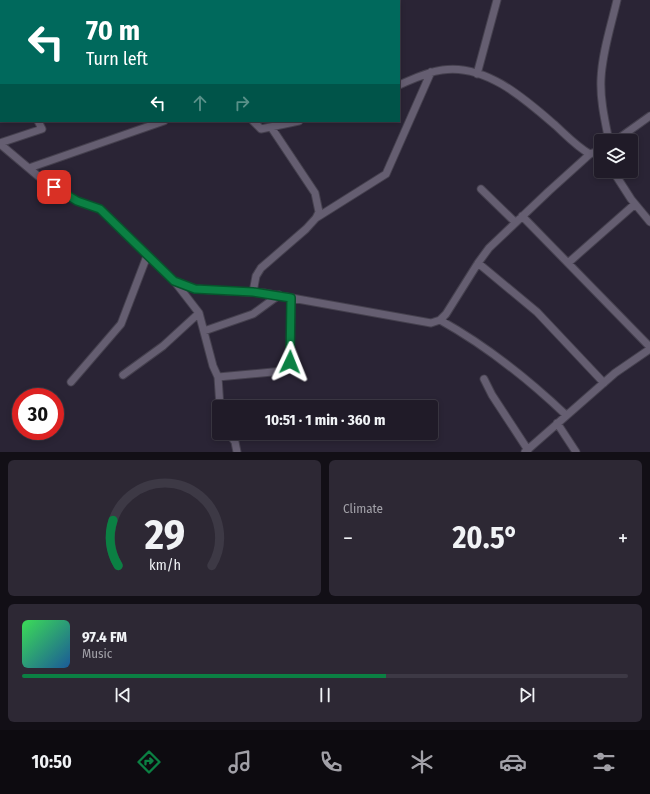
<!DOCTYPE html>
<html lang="en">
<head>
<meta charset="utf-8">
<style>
  body { margin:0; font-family:"Fira Sans Condensed",sans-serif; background:#2d2834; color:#f1f3f6; height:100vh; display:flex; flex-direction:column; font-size:15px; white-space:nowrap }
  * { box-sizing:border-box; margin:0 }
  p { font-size:13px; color:#a2a1a8 }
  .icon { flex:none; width:22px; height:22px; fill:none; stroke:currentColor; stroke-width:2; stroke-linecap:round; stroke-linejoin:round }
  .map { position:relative; height:452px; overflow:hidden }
  .panel { display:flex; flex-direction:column; gap:8px; padding:8px; background:#120f16; flex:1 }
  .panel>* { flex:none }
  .top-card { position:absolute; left:0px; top:0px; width:400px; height:122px; box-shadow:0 2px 6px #0003,0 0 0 1px #3d3945; background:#00695c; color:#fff; overflow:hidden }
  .tools { position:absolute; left:594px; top:134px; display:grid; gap:8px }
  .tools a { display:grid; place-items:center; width:44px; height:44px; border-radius:4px; background:#201b28; box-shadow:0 2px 6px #0003,0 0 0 1px #3d3945; font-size:20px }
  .speed { position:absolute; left:12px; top:388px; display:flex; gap:8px; font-size:20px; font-weight:700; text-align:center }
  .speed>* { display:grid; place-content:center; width:52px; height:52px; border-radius:50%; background:#201b28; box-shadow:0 2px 6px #0003,0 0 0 1px #3d3945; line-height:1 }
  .speed .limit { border:6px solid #d22; background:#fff; color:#111 }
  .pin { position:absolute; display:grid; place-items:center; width:34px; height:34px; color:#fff; margin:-17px; border-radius:8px; box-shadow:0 2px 6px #0006 }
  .me { position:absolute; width:44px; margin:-22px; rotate:2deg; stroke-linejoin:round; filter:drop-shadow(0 0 3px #0008) }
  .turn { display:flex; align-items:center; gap:14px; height:84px; padding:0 20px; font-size:18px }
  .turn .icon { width:52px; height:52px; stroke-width:2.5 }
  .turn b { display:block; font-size:28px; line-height:34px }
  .lanes { display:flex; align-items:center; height:38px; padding:0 20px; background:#0003; justify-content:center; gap:20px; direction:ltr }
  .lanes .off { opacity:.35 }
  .big { font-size:30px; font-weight:700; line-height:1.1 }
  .panel .tile { flex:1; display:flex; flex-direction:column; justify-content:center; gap:6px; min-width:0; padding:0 14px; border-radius:6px; background:#2d2834 }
  .panel .dial { align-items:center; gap:0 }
  .dial svg { height:104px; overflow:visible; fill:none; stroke:#3d3945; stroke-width:7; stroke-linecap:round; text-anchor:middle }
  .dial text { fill:#f1f3f6; stroke:none }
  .song { display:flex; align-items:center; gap:12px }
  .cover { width:48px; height:48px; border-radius:6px; background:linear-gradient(135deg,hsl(130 70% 55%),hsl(210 70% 35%)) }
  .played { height:4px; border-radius:2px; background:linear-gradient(90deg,#0b8043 60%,#3d3945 60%) }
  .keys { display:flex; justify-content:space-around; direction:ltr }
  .heat { display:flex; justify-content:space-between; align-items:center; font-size:22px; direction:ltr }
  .panel .tiles { flex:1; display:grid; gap:8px; grid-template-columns:1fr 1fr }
  .tile:last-child { grid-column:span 2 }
  .trip { position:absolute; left:212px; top:400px; width:226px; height:40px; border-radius:4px; background:#201b28; box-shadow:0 2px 6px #0003,0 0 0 1px #3d3945; font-weight:700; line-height:40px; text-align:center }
  .dock { display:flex; height:64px; justify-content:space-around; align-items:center; background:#0d0b10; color:#a2a1a8 }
  .dock .icon { width:28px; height:28px }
  .dock .on { color:#0b8043 }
  .dock b { font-size:18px; color:#f1f3f6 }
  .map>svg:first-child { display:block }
</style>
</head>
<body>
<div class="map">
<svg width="650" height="452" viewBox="0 0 650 452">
  <rect width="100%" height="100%" fill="#2a2435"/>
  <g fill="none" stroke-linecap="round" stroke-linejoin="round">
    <g stroke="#45404e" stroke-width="9">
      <path id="minor" d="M477,74L497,0
        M399,85C413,79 427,72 442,70C485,63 525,99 555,125C566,135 577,147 590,154
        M253,121L261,129L299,121
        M609,141C605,121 600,100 601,79C602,53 611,26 617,0
        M615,141L650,116
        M0,143L42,129L38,121
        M0,144L38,176L54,187L77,201L100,209L174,281L195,289L264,293L431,323L440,320L446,314L478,263L489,248L549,191L590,154L601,150
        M29,168L164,121
        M613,171L631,199L650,222
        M481,189L515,222
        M522,216L650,347
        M316,218L386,174L431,72
        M478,263L537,312L604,383
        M568,263L635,204
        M175,282L199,313L213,366L218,377L220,407
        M253,292L256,276L261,268L306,229L316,218L319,212L315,193L271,127
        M440,320C485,345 528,379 566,415
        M204,331L253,314L279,295
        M123,375L163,346L199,313
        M218,377L283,371L289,365L290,362L291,298
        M484,379L492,395L528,450
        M71,382L121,324L147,256
        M557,423L576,452
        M229,433L235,442L237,452
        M525,452L615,373L650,349"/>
    </g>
    <use href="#minor" stroke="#655e71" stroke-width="7"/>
  </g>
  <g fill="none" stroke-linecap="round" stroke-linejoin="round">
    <g stroke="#07532c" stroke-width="10">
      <path id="route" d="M54,187L77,201L100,209L174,281L195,289L253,292L291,298L290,362"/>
    </g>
    <use href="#route" stroke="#0b8043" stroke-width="7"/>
  </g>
</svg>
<div class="tools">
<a><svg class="icon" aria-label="layers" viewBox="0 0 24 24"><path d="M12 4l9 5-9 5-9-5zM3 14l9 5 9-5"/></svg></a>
</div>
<div class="speed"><div class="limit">30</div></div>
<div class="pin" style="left:54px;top:187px;background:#d93025"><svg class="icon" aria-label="arrive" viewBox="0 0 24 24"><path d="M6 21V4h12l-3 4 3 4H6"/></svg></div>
<svg class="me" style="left:290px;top:362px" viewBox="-20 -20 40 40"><path d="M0-17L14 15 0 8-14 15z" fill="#0b8043" stroke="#fff" stroke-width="4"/></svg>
<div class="trip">10:51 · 1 min · 360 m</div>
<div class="top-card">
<div class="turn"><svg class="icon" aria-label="left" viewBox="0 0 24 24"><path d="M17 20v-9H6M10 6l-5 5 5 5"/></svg><div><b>70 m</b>Turn left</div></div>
<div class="lanes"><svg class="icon" aria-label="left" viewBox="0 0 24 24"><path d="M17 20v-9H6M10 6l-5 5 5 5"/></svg><svg class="icon off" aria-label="ahead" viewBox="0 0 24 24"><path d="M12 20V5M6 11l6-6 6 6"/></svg><svg class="icon off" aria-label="right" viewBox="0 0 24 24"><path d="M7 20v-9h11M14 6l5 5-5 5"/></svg></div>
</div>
</div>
<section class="panel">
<div class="tiles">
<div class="tile dial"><svg viewBox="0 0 100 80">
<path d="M14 69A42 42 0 1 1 86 69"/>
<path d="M14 69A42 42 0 0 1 10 34" stroke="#0b8043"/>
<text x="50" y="56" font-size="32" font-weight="700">29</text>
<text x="50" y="72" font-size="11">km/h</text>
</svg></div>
<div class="tile"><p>Climate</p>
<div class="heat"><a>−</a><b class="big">20.5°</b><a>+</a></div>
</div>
<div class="tile">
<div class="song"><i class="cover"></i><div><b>97.4 FM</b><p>Music</p></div></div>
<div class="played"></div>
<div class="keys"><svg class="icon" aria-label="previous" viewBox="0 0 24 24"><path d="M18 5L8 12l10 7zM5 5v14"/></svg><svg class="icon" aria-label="pause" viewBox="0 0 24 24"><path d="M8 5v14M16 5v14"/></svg><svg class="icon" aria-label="next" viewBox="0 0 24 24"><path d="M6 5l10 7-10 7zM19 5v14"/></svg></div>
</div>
</div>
</section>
<nav class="dock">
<b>10:50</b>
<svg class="icon on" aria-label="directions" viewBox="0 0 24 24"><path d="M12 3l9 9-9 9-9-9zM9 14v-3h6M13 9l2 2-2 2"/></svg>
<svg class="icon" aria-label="music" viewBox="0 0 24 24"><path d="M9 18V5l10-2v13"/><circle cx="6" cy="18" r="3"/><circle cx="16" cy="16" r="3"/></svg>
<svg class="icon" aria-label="phone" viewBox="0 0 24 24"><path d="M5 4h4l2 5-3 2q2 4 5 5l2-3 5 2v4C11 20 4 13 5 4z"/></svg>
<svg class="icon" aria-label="climate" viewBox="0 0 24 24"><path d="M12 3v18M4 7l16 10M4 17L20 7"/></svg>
<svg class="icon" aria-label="car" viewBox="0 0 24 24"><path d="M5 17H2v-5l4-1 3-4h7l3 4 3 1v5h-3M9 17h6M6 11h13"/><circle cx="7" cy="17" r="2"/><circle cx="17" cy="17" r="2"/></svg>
<svg class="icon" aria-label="filters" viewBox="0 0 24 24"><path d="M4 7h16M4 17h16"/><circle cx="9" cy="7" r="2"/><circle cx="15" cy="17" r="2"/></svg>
</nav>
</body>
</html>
